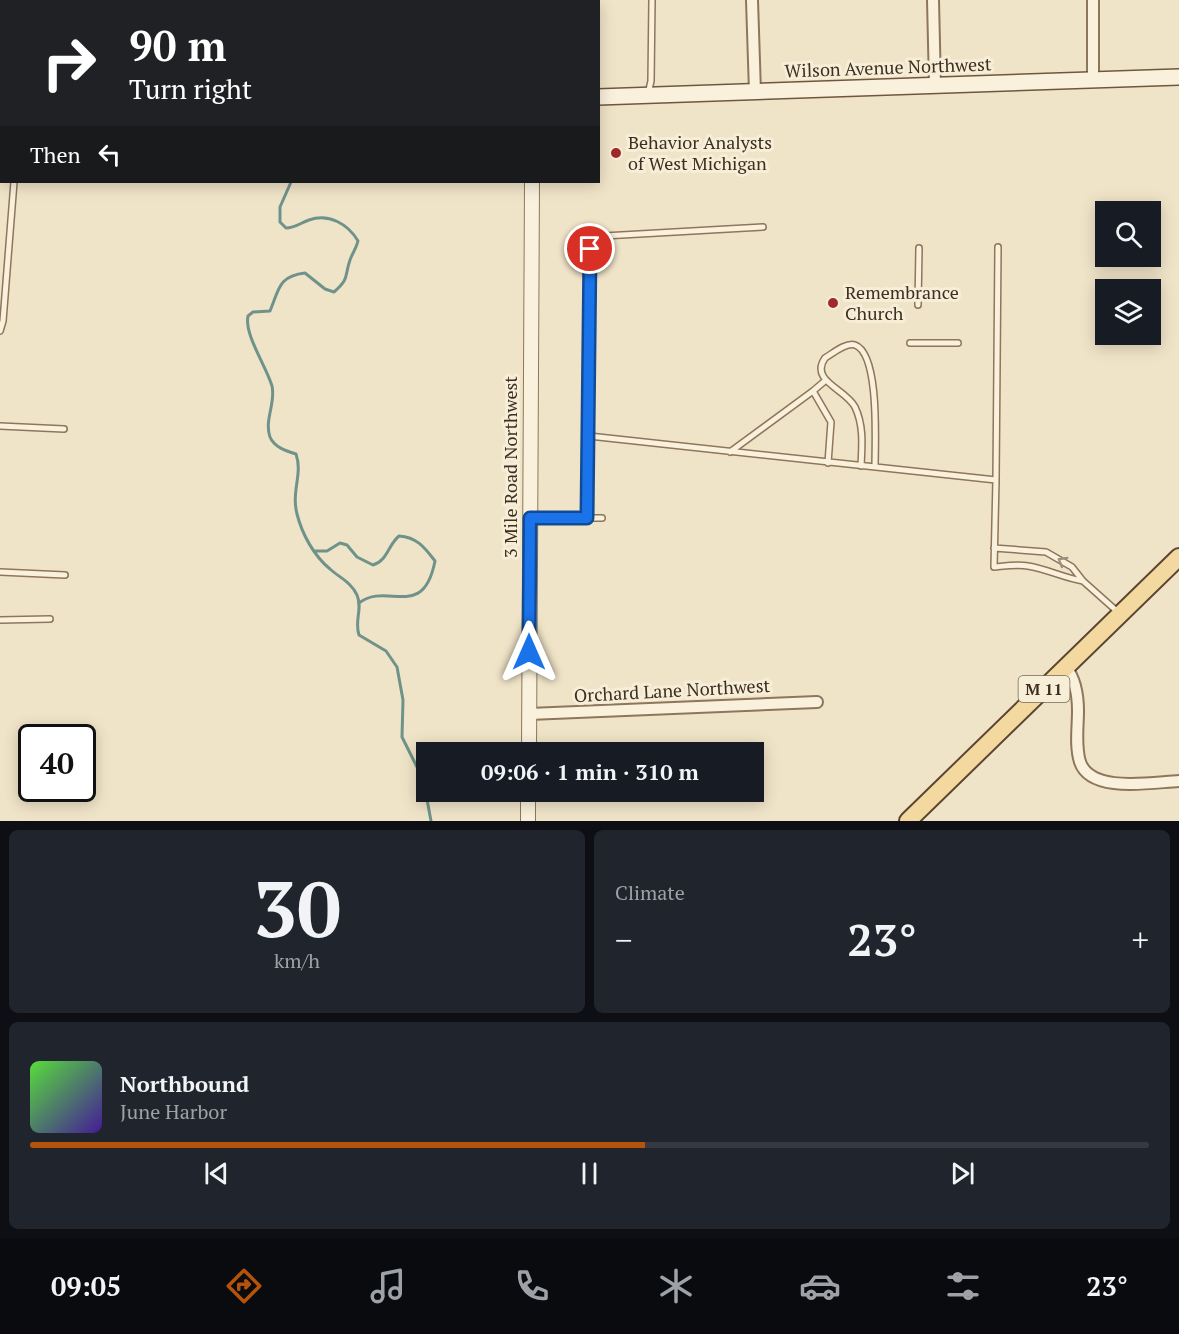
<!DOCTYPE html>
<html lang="en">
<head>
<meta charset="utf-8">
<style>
  body { margin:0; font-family:"PT Serif",serif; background:#20242c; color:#f1f3f6; height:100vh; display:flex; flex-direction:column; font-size:22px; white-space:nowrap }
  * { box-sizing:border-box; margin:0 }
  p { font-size:20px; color:#9ea1a6 }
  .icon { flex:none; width:33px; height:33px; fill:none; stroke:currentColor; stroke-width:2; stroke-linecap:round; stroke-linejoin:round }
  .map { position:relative; height:821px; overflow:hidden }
  .side { display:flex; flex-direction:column; gap:9px; padding:9px; background:#0d0f14; flex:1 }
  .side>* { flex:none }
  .guide { position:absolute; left:0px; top:0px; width:600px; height:183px; box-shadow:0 3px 15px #0003; background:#202124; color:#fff; overflow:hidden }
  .controls { position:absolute; left:1095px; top:201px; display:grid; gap:12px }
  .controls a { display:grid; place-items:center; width:66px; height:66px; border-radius:0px; background:#171b24; box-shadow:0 3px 15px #0003; font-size:30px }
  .speed { position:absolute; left:18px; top:724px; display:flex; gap:12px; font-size:30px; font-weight:700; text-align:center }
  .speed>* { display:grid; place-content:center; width:78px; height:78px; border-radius:50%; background:#171b24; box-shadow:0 3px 15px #0003; line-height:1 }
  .speed .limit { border:3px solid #111; border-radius:9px; background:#fff; color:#111 }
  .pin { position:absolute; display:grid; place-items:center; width:51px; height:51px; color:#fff; margin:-26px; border:3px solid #fff; border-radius:50%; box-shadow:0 2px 6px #0007 }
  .me { position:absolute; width:66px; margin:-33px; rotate:0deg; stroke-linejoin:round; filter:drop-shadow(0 0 4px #0008) }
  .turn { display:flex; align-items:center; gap:21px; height:126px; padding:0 30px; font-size:27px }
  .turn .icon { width:78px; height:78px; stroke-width:2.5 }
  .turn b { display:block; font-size:42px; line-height:51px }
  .then { display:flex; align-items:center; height:57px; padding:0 30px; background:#0003; gap:12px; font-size:22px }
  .big { font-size:45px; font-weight:700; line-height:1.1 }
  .side .card { flex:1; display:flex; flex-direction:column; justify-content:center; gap:9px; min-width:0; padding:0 21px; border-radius:9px; background:#20242c }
  .side .dial { align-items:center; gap:0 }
  .dial b { font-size:78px; line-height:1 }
  .song { display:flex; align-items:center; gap:18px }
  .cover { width:72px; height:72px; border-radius:9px; background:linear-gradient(135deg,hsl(110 70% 55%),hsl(260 70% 35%)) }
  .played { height:6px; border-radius:3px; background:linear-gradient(90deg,#b45309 55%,#363941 55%) }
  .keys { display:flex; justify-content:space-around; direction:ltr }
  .heat { display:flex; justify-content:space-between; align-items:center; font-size:33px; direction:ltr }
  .side .tiles { flex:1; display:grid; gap:9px; grid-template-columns:1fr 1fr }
  .card:last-child { grid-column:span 2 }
  .trip { position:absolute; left:416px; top:742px; width:348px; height:60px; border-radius:0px; background:#171b24; box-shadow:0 3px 15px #0003; font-weight:700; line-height:60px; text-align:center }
  .tab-bar { display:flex; height:96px; justify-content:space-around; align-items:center; background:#090b0e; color:#9ea1a6 }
  .tab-bar .icon { width:42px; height:42px }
  .tab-bar .selected { color:#b45309 }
  .tab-bar b { font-size:27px; color:#f1f3f6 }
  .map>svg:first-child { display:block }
</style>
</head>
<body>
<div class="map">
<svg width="1179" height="821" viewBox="0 0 1179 821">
  <rect width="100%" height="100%" fill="#f0e4c8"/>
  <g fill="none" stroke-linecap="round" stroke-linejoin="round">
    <path stroke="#6f938a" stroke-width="3" d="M125,2L126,0
      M291,182L280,207V222L286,228C295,228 300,223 309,220C329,213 348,224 358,241C356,249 352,254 350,260C344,277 350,278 334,292L325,289L305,273C278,276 279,290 270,311L253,312L248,316C244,334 266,366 272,386C276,403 264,420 270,437C274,447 286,451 296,454C303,474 291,491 297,514C302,534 314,556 330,569C340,578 351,582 357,595C363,609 354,620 359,635L386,651L397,667L403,700L402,737L418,769L426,794L431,821
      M314,551H327L340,543L347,545L357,557L373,565C388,560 388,545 399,536C417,537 425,548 435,561C423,622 387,581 359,603"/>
    <g stroke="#8d765c" stroke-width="8">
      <path id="service" d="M290,0V2
        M648,94L651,81L652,0
        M918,305L919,248
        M0,331L3,321L14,182
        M910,343H958
        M813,391L826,380
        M0,426L64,429
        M589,436L996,480L994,567C1005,566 1017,564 1028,566C1047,569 1064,578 1083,581
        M730,452L813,391L831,422L828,463
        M861,466C862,446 864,426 855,407C846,389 809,381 825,358C832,354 846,342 855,345C880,354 875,444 875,467
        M996,480L998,247
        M532,518H587L590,249L595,243L604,236L763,227
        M587,518H602
        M994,548L1046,552L1072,567L1083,581L1119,613
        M0,572L65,575
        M0,620L50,619"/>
    </g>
    <g stroke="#8d765c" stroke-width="14">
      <path id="minor" d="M752,0L755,92
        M933,0L935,86
        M1093,0V80
        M0,129H2
        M1066,667C1076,680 1078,695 1078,711C1078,727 1075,746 1080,762C1091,794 1153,782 1179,781
        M529,714L817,702"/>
    </g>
    <g stroke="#8d765c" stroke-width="16">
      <path id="tertiary" d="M529,753L532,182
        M528,821V792"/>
    </g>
    <g stroke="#6f573f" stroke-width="18">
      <path id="secondary" d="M534,2V0
        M598,97L1179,77"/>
    </g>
    <g stroke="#5b4430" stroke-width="20">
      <path id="primary" d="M908,821L1179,557"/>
    </g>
    <use href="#service" stroke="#faf1dc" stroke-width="5"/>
    <use href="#minor" stroke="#faf1dc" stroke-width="10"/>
    <use href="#tertiary" stroke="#faf1dc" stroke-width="14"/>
    <use href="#secondary" stroke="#faf1dc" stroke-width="15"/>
    <use href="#primary" stroke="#f3d9a0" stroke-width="16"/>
  </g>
  <defs><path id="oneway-chevron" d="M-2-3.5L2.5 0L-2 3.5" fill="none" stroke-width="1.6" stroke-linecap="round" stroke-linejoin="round" transform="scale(1.5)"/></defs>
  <use stroke="#9c907e" href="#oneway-chevron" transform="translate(1062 561) rotate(-150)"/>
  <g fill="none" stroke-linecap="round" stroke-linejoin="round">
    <g stroke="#114b97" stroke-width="15">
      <path id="route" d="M529,652L530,518H587L590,249"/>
    </g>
    <use href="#route" stroke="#1a73e8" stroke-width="10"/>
  </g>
  <g fill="#9e2a2b" stroke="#f7eed8" stroke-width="2">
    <circle cx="616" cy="153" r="6"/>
    <circle cx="833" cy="303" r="6"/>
  </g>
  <g text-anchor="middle" stroke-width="6" stroke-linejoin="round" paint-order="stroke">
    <rect fill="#f7eed8" stroke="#756857" stroke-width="1.5" x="1018.5" y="676" width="51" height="26" rx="4.5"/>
    <g font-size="16" font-weight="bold" fill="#3d2e20">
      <text x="1044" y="695">M 11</text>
    </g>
    <g font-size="18" fill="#3d2e20" stroke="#f7eed8">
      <text transform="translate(888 68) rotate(-2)" y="6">Wilson Avenue Northwest</text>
      <text transform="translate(511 467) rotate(-90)" y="6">3 Mile Road Northwest</text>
      <text transform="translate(672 691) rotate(-3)" y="6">Orchard Lane Northwest</text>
    </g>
    <g font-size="18" fill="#3d2e20" stroke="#f7eed8" text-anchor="start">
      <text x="628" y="149">Behavior Analysts<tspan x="628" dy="21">of West Michigan</tspan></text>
      <text x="845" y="299">Remembrance<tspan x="845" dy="21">Church</tspan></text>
    </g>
  </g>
</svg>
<div class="controls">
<a><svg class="icon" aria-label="search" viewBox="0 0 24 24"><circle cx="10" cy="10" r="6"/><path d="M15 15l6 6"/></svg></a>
<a><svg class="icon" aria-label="layers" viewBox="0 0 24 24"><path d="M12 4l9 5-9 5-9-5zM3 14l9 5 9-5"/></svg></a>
</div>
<div class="speed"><div class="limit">40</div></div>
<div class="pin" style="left:590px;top:249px;background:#d93025"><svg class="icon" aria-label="arrive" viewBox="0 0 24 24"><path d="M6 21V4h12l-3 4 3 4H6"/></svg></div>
<svg class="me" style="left:529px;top:652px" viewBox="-20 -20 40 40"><path d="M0-17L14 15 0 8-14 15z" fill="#1a73e8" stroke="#fff" stroke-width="4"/></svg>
<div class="trip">09:06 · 1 min · 310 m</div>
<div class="guide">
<div class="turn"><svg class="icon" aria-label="right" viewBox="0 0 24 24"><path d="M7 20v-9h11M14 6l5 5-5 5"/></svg><div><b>90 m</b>Turn right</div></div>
<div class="then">Then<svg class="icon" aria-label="left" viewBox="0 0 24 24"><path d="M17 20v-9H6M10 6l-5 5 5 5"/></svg></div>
</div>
</div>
<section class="side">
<div class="tiles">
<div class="card dial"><b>30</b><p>km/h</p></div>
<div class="card"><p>Climate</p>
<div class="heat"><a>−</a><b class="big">23°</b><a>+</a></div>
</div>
<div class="card">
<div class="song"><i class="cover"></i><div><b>Northbound</b><p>June Harbor</p></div></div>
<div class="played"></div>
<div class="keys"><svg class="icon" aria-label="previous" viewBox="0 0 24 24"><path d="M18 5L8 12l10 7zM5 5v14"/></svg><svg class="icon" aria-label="pause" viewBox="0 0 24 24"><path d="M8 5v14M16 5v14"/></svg><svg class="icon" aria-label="next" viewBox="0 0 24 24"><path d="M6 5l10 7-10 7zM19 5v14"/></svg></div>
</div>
</div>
</section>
<nav class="tab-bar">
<b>09:05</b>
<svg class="icon selected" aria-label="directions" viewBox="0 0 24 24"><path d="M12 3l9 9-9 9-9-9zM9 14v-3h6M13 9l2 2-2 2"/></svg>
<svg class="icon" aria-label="music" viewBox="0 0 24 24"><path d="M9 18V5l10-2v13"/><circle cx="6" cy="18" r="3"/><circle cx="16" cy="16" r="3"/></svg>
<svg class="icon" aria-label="phone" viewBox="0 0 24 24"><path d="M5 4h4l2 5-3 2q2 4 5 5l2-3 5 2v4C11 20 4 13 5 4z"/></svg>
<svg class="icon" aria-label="climate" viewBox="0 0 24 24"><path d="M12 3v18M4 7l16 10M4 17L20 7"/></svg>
<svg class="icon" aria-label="car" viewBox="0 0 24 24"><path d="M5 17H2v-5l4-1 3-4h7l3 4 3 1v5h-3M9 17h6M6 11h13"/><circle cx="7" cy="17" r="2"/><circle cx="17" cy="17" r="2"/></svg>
<svg class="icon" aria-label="filters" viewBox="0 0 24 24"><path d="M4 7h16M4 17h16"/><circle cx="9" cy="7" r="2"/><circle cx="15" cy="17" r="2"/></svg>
<b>23°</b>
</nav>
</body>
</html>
